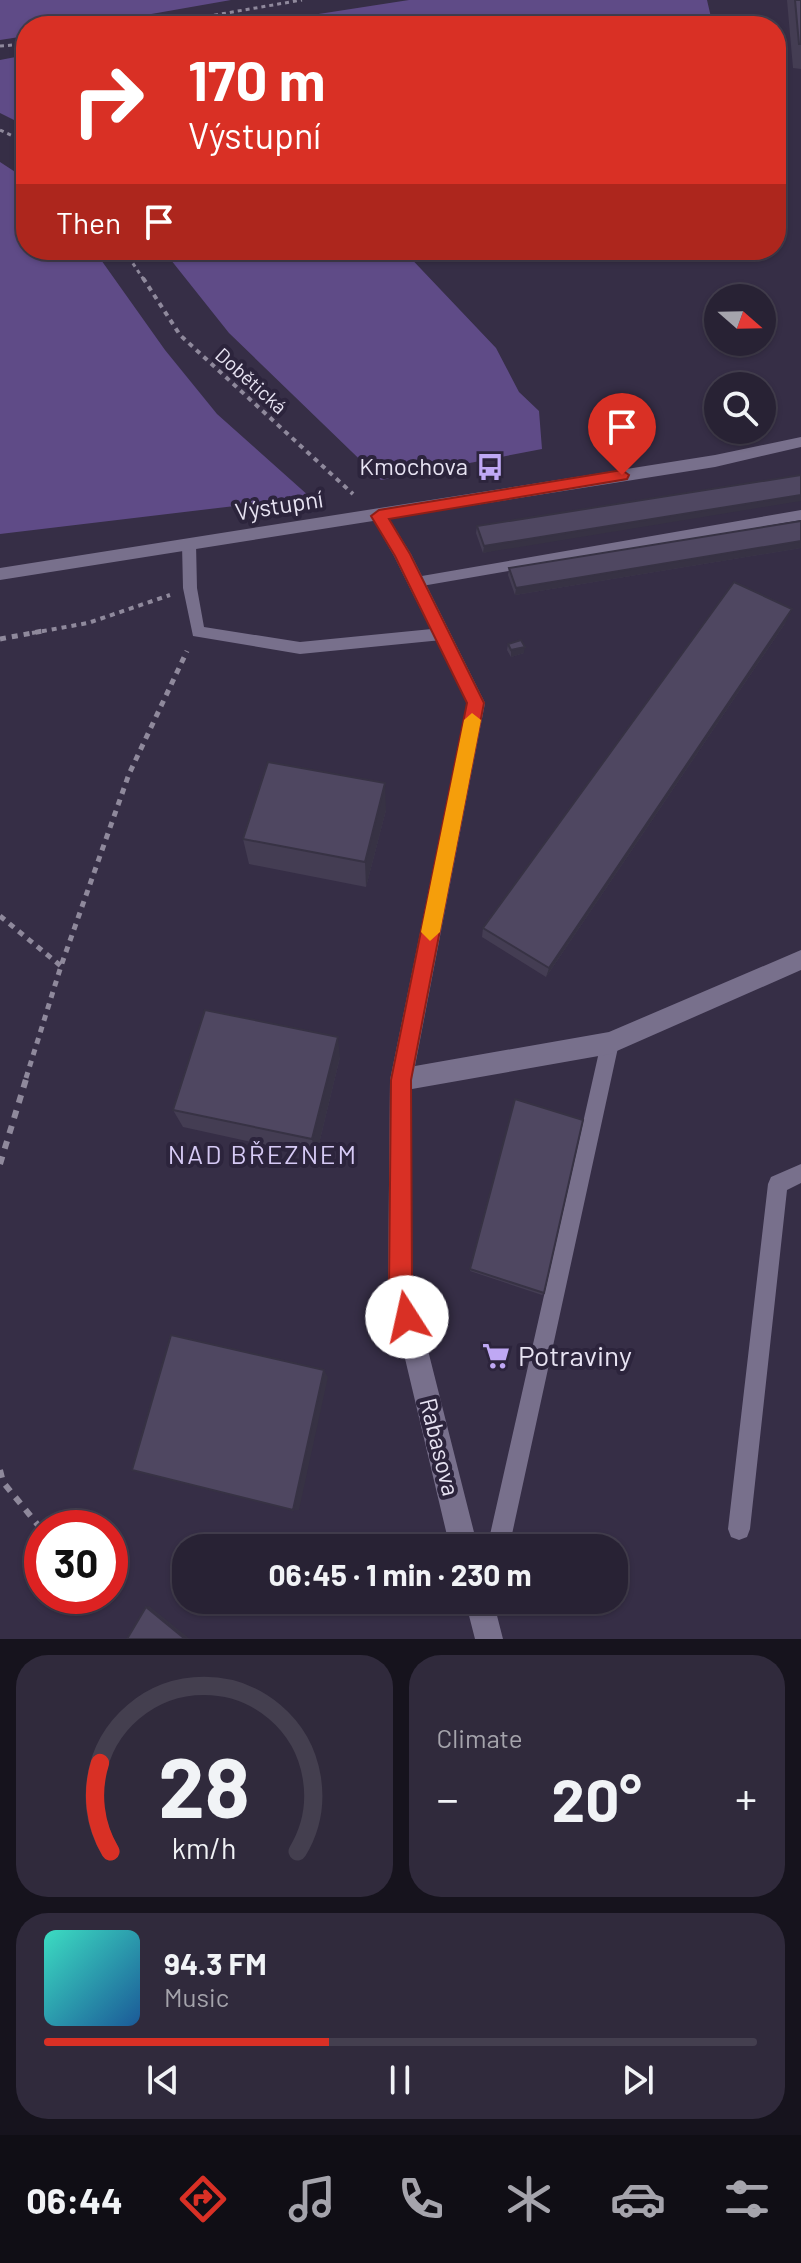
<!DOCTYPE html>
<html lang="en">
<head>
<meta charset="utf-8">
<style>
  body { margin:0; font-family:Barlow,sans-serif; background:#302a3c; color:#f1f3f6; height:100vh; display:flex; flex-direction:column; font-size:30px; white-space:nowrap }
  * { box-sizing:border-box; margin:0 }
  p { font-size:26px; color:#a5a4ac }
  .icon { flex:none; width:44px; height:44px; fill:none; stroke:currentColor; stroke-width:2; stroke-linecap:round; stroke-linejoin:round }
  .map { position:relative; height:1639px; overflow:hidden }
  .panel { display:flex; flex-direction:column; gap:16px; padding:16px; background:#16131d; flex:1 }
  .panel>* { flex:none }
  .hud { position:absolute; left:16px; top:16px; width:770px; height:244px; border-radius:32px; box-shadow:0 2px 6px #0004,0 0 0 2px #443f4f; background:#d93025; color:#fff; overflow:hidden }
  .needle { width:52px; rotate:110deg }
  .controls { position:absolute; left:704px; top:284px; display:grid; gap:16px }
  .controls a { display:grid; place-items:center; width:72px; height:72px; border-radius:50%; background:#282234; box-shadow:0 2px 6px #0004,0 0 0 2px #443f4f; font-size:40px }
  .speed { position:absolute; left:24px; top:1510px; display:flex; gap:16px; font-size:40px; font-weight:700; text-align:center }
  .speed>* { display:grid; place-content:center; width:104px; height:104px; border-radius:50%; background:#282234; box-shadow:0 2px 6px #0004,0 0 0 2px #443f4f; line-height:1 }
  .speed .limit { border:12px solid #d22; background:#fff; color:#111 }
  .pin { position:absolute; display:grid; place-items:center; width:68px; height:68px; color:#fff; margin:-82px -34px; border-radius:50% 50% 50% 0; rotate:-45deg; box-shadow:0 0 8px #0007 }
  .pin .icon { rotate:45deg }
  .me { position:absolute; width:88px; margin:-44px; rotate:350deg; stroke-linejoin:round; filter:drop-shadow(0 0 6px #0008) }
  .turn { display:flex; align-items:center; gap:28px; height:168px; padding:0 40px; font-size:36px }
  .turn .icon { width:104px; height:104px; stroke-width:2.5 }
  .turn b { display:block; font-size:56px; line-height:68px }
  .then { display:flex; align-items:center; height:76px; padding:0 40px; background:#0003; gap:16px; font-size:30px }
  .big { font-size:60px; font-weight:700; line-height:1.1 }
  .panel .card { flex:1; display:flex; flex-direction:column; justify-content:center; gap:12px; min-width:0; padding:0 28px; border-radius:32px; background:#302a3c }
  .panel .dial { align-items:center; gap:0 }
  .dial svg { height:208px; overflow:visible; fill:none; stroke:#443f4f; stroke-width:7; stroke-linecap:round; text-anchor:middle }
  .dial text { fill:#f1f3f6; stroke:none }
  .song { display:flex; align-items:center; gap:24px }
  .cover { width:96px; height:96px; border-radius:12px; background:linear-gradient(135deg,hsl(170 70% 55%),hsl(210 70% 35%)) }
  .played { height:8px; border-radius:4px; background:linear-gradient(90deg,#d93025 40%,#443f4f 40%) }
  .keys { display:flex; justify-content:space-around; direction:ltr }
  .heat { display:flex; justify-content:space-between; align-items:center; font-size:44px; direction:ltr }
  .panel .tiles { flex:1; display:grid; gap:16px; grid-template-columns:1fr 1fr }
  .card:last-child { grid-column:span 2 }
  .trip { position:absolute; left:172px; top:1534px; width:456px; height:80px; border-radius:32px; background:#282234; box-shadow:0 2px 6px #0004,0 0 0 2px #443f4f; font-weight:700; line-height:80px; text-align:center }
  .tabs { display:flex; height:128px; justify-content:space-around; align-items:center; background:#100e15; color:#a5a4ac }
  .tabs .icon { width:56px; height:56px }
  .tabs .active { color:#d93025 }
  .tabs b { font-size:36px; color:#f1f3f6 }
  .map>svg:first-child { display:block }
</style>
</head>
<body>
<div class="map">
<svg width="801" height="1639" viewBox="0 0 801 1639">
  <rect width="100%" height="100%" fill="#362e46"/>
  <path fill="#5f4b87" d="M0,0H231L83,26H26V36L0,40Z
    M409,0H707L713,26H241Z
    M26,55V126L0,113V60Z
    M0,162L26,179V250H94L165,350L217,414L310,497L0,534Z
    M163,250H403L496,348L519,392L539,411L542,449L381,480L229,333Z"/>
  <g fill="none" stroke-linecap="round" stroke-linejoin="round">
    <path stroke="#8f899c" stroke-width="3" stroke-dasharray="4 4" stroke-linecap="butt" d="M151,26L302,0
      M0,46L26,44
      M0,130L26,142
      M124,250L144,280"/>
    <path stroke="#8f899c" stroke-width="4" stroke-dasharray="5 5" stroke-linecap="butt" d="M143,278L180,335L353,494
      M32,633L88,623L170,595"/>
    <path stroke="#8f899c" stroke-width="5" stroke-dasharray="6 6" stroke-linecap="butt" d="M0,639L43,631
      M0,916L61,966
      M26,1078L61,966L129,774L187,651"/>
    <path stroke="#8f899c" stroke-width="6" stroke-dasharray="8 8" stroke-linecap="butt" d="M0,1164L27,1076
      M0,1470L3,1482L42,1530"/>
    <path fill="#78708c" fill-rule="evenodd" d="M801,510V520L416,587L409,582L416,577Z
      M189,539L196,544L197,588L204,627L300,642L442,628L449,634L442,640L300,654L193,636L183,588L182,544Z
      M610,1034L616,1037L619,1043L509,1548H487L601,1043L604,1037Z
      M801,1164V1183L787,1190L750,1529L747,1537L739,1540L731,1537L728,1529L768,1184L771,1177Z"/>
    <path fill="#78708c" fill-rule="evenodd" d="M379,510L385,512L411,554L485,703L415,1066L609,1032L801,950V970L610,1054L412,1089V1287L478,1548H450L388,1287L390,1080L467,703L394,556L371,516Z
      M465,1600H493L503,1639H475Z"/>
    <path fill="#78708c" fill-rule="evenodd" d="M801,437V447L715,467L0,580V568L715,455Z"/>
  </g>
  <path fill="#443d53" d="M787,0H801V69L793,68Z
    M801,475L483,553L476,533L477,526Z
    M801,521V548L515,595L508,575L509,568Z
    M786,622L546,977L482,937L483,928Z
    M508,644L524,653L511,657L507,650Z
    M386,810L366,887L249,864L243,839Z
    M340,1057L316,1156L183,1127L173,1110Z
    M515,1099L544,1293L542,1295L470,1271Z"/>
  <path fill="#373244" d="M801,495V501L483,553L484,546Z
    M801,541V548L515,595L516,588Z
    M792,609L786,622L546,977L549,968Z
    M525,647L524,653L511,657V650Z
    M385,783L386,810L366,887L365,862Z
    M338,1037L340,1057L316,1156L312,1139Z
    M324,1370L328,1377L299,1510H293Z
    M149,1606L190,1639H185L146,1607Z"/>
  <path fill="#4f4761" stroke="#373244" stroke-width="2" d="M795,0H801V44H799Z
    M801,475V495L484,546L477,526Z
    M801,521V541L516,588L509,568Z
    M734,582L792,609L549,968L483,928Z
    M521,640L525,647L511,650L508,644Z
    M268,762L385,783L365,862L243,839Z
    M205,1010L338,1037L312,1139L173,1110Z
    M515,1099L583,1120L544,1293L470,1269Z
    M171,1335L324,1370L293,1510L132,1470Z
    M146,1607L185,1639H127Z"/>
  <path fill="#d93025" stroke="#8d1f18" stroke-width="2" d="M622,470L629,475L627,479L389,519L410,554L484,703L411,1080L412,1287L419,1317L416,1326L407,1329L399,1326L389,1287L391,1080L467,703L395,556L371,516L379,510Z"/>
  <path fill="#f59e0b" d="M472,713L481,720L440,932L430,941L421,932L464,720Z"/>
  <defs>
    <g id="bus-bare" transform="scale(2.16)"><path d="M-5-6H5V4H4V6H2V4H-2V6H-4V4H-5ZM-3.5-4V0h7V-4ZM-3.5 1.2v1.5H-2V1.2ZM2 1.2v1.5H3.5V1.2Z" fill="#bfa8f4" stroke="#2c243c" stroke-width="2.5" paint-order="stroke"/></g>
    <g id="supermarket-bare" transform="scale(2.16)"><path d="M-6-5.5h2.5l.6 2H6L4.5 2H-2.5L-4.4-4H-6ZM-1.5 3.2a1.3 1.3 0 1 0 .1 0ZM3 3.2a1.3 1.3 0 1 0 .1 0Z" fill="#bfa8f4" stroke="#2c243c" stroke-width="2.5" paint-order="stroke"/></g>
  </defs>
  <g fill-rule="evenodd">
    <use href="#bus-bare" x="490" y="467"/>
    <use href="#supermarket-bare" x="496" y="1356"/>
  </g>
  <g text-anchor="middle" stroke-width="8" stroke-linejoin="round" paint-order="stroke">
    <g font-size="20" fill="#e7e3f2" stroke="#2c243c">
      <text transform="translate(251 381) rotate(42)" y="7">Dobětická</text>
    </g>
    <g font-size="24" fill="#e7e3f2" stroke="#2c243c" text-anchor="end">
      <text x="468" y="475">Kmochova</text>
    </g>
    <g font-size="24" fill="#e7e3f2" stroke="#2c243c">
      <text transform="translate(279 506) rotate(-9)" y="8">Výstupní</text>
      <text transform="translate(439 1447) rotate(76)" y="8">Rabasova</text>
    </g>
    <g font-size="26" letter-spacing="2" fill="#d6caf5" stroke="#2c243c">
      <text x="263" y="1164">NAD BŘEZNEM</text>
    </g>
    <g font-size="28" fill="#e7e3f2" stroke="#2c243c" text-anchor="start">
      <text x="518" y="1366">Potraviny</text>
    </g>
  </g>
</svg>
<div class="controls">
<a><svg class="needle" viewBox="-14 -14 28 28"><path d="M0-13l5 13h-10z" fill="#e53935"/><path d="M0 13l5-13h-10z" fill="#a5a4ac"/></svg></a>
<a><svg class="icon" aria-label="search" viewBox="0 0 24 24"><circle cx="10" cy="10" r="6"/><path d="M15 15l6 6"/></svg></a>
</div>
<div class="speed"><div class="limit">30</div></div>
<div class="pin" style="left:622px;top:475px;background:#d93025"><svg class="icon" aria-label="arrive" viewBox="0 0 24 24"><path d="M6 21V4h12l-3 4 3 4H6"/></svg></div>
<svg class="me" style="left:407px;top:1317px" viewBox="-20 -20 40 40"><circle r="19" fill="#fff"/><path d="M0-13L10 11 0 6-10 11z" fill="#d93025"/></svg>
<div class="trip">06:45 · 1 min · 230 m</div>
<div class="hud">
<div class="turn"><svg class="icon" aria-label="right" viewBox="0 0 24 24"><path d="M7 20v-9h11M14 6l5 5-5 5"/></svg><div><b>170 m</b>Výstupní</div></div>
<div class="then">Then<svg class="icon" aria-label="arrive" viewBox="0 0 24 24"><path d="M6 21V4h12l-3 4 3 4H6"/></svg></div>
</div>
</div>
<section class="panel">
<div class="tiles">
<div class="card dial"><svg viewBox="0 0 100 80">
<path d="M14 69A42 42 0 1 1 86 69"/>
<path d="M14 69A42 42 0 0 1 10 35" stroke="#d93025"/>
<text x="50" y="56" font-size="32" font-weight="700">28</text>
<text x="50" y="72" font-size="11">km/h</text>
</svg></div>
<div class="card"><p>Climate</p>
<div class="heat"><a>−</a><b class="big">20°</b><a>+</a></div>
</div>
<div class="card">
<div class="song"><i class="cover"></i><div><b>94.3 FM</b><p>Music</p></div></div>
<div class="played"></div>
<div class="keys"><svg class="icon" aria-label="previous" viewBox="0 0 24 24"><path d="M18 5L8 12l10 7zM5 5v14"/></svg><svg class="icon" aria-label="pause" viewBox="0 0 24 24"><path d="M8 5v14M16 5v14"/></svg><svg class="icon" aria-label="next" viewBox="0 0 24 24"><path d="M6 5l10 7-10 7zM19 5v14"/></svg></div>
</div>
</div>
</section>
<nav class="tabs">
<b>06:44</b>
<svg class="icon active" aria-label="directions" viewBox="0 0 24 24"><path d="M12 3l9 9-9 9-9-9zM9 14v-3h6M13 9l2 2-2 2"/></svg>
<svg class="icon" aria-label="music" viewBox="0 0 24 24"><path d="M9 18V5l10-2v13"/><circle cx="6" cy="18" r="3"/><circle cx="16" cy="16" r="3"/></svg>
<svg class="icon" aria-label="phone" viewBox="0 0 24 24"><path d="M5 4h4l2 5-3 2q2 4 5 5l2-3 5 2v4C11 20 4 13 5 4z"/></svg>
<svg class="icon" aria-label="climate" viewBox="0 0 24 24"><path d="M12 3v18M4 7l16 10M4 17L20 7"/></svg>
<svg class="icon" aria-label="car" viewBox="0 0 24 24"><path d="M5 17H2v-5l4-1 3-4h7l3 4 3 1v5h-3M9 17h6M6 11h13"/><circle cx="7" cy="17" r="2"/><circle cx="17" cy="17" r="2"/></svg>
<svg class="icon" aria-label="filters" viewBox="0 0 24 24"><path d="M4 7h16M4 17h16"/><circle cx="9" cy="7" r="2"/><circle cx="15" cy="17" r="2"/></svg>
</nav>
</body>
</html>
